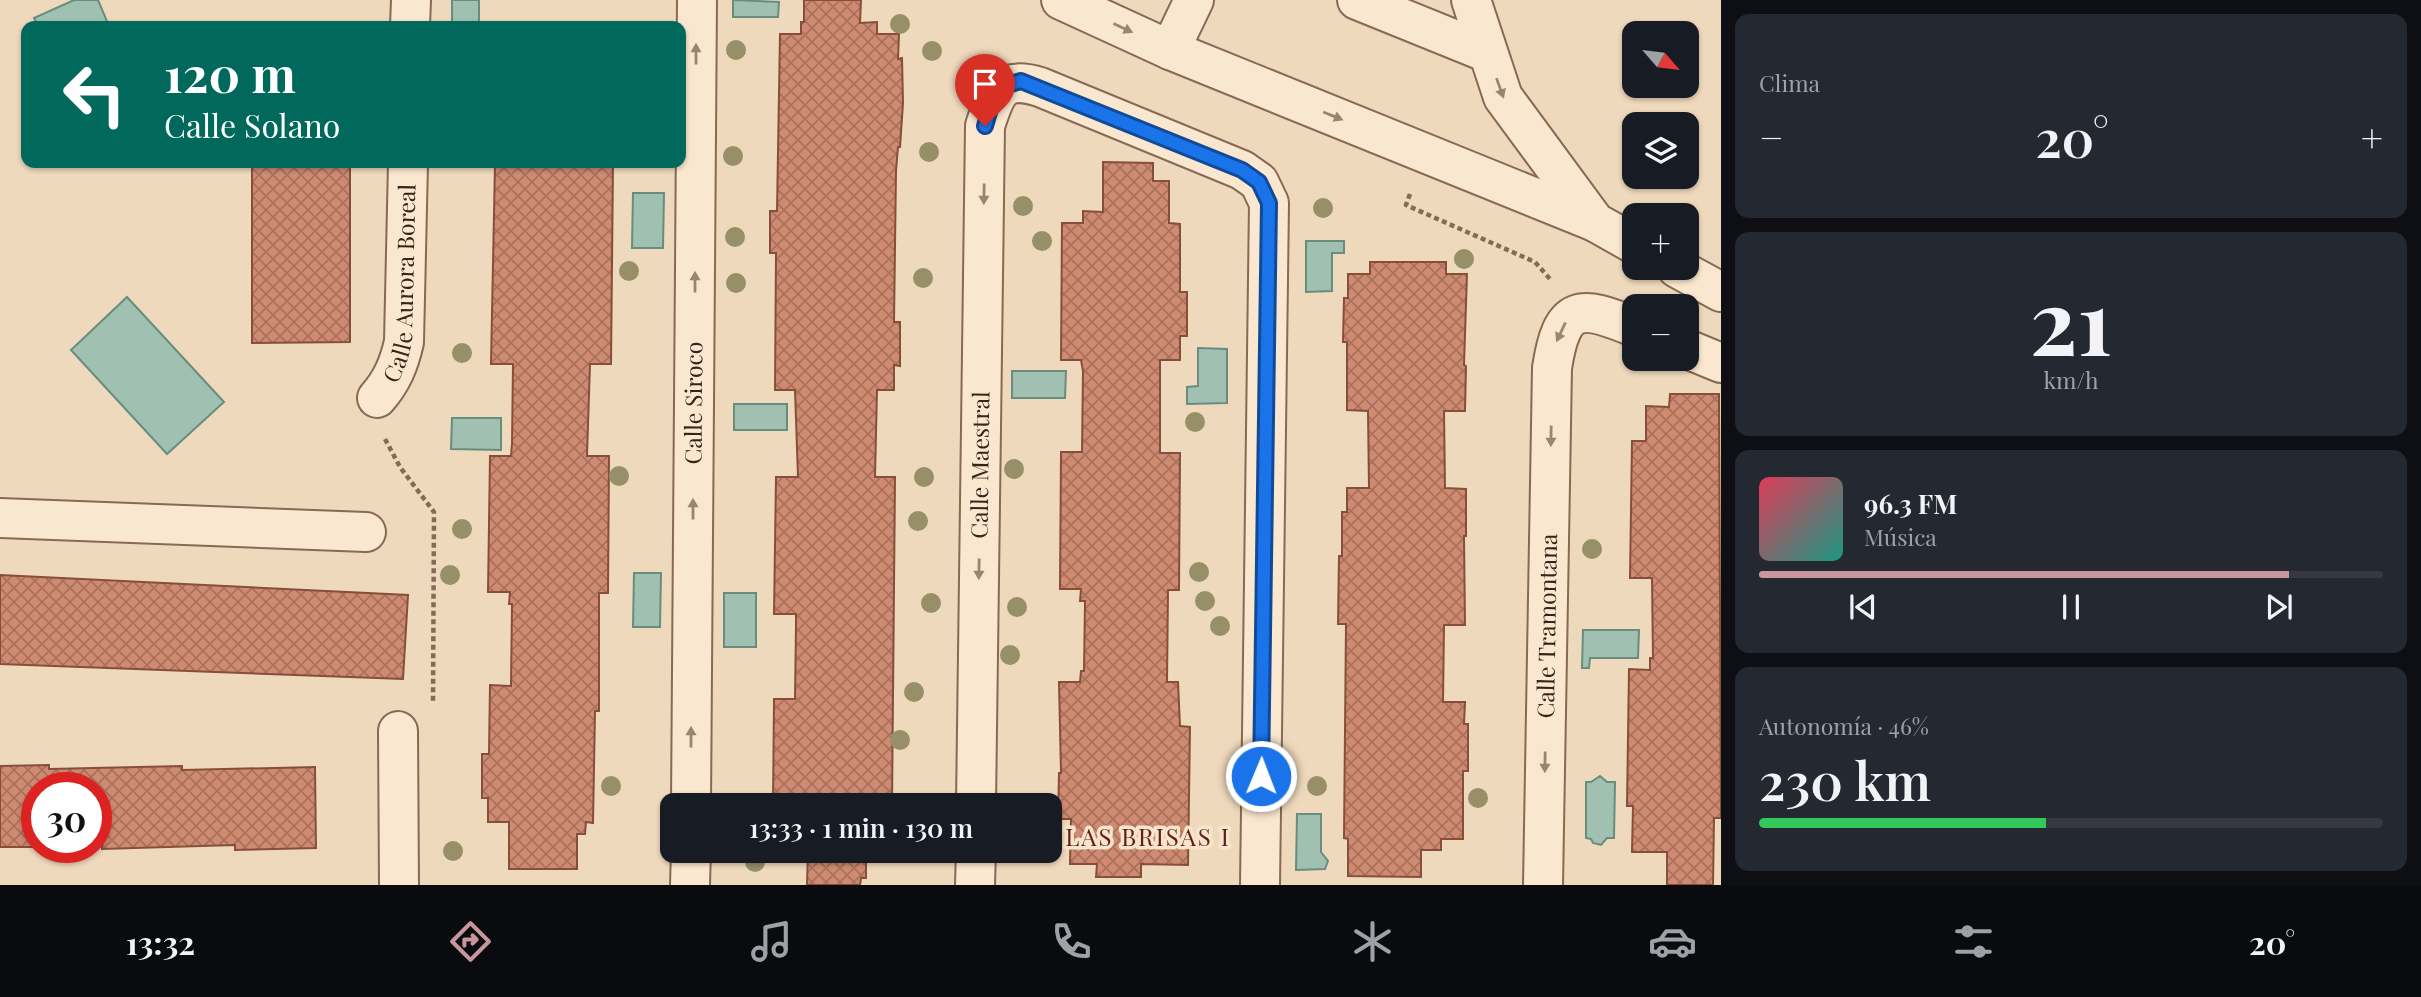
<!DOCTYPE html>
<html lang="es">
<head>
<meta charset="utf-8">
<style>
  body { margin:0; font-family:"Playfair Display",serif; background:#242831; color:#f1f3f6; height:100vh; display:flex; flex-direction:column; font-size:26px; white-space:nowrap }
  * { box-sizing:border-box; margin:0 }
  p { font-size:23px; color:#9ea1a6 }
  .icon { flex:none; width:38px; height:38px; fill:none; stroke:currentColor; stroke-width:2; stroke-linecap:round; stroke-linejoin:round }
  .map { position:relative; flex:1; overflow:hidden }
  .sheet { display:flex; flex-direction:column; gap:14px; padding:14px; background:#0d0f14; width:700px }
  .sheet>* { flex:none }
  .guide { position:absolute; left:21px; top:21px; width:665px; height:147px; border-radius:14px; box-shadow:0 2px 5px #0004; background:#00695c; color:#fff; overflow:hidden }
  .needle { width:46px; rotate:118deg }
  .buttons { position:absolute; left:1622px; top:21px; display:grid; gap:14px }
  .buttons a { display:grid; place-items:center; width:77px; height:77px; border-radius:14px; background:#171b24; box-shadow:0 2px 5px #0004; font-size:35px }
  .speed { position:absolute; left:21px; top:772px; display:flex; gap:14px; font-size:35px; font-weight:700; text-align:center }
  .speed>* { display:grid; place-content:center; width:91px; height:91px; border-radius:50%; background:#171b24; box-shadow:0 2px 5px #0004; line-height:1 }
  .speed .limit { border:10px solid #d22; background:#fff; color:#111 }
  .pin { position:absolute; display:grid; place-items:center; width:60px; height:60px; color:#fff; margin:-72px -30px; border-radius:50% 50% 50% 0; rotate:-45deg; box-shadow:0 0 7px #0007 }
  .pin .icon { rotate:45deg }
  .me { position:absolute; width:77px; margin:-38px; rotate:1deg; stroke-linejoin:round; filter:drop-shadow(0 0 5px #0008) }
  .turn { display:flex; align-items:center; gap:24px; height:147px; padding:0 28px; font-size:32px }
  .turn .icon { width:91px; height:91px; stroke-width:2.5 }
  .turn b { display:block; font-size:49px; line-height:60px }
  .big { font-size:52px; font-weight:600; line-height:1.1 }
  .sheet .card { flex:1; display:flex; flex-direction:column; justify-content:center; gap:10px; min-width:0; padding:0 24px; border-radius:14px; background:#242831 }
  .sheet .dial { align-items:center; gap:0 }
  .dial b { font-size:91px; line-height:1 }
  .song { display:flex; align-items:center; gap:21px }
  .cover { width:84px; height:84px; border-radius:10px; background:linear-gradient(135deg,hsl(350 70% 55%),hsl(170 70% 35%)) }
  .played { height:7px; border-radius:4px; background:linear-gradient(90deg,#c9969f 85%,#363941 85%) }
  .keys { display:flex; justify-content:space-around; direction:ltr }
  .heat { display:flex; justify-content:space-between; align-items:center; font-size:38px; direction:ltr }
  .charge { height:10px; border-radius:5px; background:linear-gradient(90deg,#34c759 46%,#363941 0) }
  .trip { position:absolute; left:660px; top:793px; width:402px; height:70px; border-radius:14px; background:#171b24; box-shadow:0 2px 5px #0004; font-weight:600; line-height:70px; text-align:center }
  .menu { display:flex; height:112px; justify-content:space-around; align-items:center; background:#090b0e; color:#9ea1a6 }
  .menu .icon { width:49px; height:49px }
  .menu .on { color:#c9969f }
  .menu b { font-size:32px; color:#f1f3f6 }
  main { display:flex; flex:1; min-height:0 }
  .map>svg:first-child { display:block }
</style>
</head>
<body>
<main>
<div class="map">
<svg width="1721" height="885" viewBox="0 0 1721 885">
  <defs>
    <pattern id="building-cross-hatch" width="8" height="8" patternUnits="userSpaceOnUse" patternTransform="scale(1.75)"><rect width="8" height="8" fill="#cf8b71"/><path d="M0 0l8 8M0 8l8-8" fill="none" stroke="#a9715c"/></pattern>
  </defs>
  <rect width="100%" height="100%" fill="#efd9bc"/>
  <path fill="#a0c0b2" stroke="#688d7f" stroke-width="2" d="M74,0H98L109,26H38L34,18Z
    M452,0H479V23H452Z
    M733,0L779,2L778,17H733Z
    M633,193H664L663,248H632Z
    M1306,241H1344V253H1332V291L1306,292Z
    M127,297L224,402L167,454L71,350Z
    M1198,348L1227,349V403L1187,404V387L1198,386Z
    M1012,371H1066L1065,398H1012Z
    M734,404H787V430H734Z
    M452,418H501V450L451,449Z
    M634,573H661L660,627H633Z
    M724,593H756V647H724Z
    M1583,630H1639L1638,658H1590L1589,668H1582Z
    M1600,776L1607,782H1615L1614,838H1607L1601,845L1593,843L1591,839L1586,838V782H1591Z
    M1297,814H1321V852L1328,861L1325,869L1296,870Z"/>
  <path fill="url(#building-cross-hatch)" stroke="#874e3b" stroke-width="2" d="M804,0H861L860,23L877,22V34H899L898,59L902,58L903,103L900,147H898L896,171L894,322H900V366L894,365V390H877L875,477H895L892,805H773L774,699H795L796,626V614H774L776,477H798L795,390H775L776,253H770V211H777L780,34H801V22H804Z
    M1103,162L1153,163V181H1169V223L1180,224V292H1187V336H1180V360H1160V453H1180L1179,590H1168L1167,682H1178L1180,726L1190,727L1188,865L1141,864V877H1096L1097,864H1070L1071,819H1058L1059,773H1061L1059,682H1080L1081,671H1084L1085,601H1080L1081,589H1060L1061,452H1082L1083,371L1081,360H1061L1062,223H1083V211L1103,212Z
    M252,163H350V342L252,343Z
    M495,163H613L611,364H590L587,456H609L608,593H599V711H595L593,823L586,822L585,834H577V869H509V822H488V798H482V754H489L490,685L511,686L512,604H509L510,592H488L490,456H511L512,444L513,364H491Z
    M1370,262H1446V274H1467L1464,365L1466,366L1465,411H1444L1445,488L1466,489V536H1464L1465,625H1444L1443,702H1465L1464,724H1468V771H1463V839H1441V850H1421V877L1348,876V839L1344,838L1346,624H1338L1339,556H1342V512H1347V488H1369L1368,411L1347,410V342H1343L1344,298H1348V274H1370Z
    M1670,394H1719L1721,818H1714L1713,885H1667V852H1632L1633,806H1627L1629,669L1650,670V658H1653L1652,578H1630L1632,441H1646V406L1669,407Z
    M0,575L408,595L403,679L0,664Z
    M49,765V769L182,766V770L315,767L316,848L235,850V845L102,849V845H96V788H37V847H0V766Z
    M808,850H866V878H861L860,885H807Z"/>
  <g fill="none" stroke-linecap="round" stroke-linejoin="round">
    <g stroke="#876955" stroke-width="42">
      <g id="minor">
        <path d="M1061,0L1170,50L1595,222"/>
        <path d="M1357,0L1488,53"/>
        <path d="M1471,0L1503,97L1595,222L1634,244"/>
        <path d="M410,26L411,0"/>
        <path d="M1170,50L1194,0"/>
        <path d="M1677,268L1721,292"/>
        <path d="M1687,349L1721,363"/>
        <path id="s1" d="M377,398C392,381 399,364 404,342L408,163"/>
        <path d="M0,518L366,532"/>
        <path d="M398,731L399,885"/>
        <path id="s2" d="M691,805L697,0"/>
        <path id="s3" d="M976,805L985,126C996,92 1001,75 1040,87L1242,170L1259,182L1269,203L1260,885"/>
        <path d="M690,885L691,850"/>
        <path d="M975,885L976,850"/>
        <path id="s4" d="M1543,885L1552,368C1562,304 1579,304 1634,327"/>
      </g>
    </g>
    <path stroke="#876955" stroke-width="4.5" stroke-dasharray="5 3.5" stroke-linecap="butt" d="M1410,194L1406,205L1535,262L1551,280
      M385,439L400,467L434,512L433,702"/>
    <use href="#minor" stroke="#fae7cf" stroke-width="38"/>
  </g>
  <g fill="#968f67">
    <circle cx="900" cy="24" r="10"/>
    <circle cx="736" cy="50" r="10"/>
    <circle cx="932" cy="51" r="10"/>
    <circle cx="929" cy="152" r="10"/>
    <circle cx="733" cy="156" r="10"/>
    <circle cx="1023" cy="206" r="10"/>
    <circle cx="1323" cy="208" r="10"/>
    <circle cx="735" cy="237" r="10"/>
    <circle cx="1042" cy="241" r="10"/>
    <circle cx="1464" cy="259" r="10"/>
    <circle cx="629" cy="271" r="10"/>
    <circle cx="923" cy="278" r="10"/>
    <circle cx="736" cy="283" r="10"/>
    <circle cx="462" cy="353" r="10"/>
    <circle cx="1195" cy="422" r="10"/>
    <circle cx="1014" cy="469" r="10"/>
    <circle cx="619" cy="476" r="10"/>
    <circle cx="924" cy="477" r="10"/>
    <circle cx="918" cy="521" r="10"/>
    <circle cx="462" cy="529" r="10"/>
    <circle cx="1592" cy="549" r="10"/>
    <circle cx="1199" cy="572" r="10"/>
    <circle cx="450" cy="575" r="10"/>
    <circle cx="1205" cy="601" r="10"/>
    <circle cx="931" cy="603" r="10"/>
    <circle cx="1017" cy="607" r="10"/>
    <circle cx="1220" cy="626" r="10"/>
    <circle cx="1010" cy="655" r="10"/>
    <circle cx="914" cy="692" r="10"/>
    <circle cx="900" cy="740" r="10"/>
    <circle cx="611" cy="786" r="10"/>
    <circle cx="1317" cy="786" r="10"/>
    <circle cx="1478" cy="798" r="10"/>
    <circle cx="453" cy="851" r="10"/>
    <circle cx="755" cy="862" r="10"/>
  </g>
  <defs><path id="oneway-solid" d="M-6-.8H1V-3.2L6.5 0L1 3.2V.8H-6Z" transform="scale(1.75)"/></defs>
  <g fill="#988675">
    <use href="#oneway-solid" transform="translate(1123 28) rotate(25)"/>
    <use href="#oneway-solid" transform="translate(696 54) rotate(-90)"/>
    <use href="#oneway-solid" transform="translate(1500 88) rotate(70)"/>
    <use href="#oneway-solid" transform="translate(1333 116) rotate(22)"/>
    <use href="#oneway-solid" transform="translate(984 194) rotate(91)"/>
    <use href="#oneway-solid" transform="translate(695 282) rotate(-90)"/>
    <use href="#oneway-solid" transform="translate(1561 332) rotate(115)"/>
    <use href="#oneway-solid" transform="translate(1551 436) rotate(91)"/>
    <use href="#oneway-solid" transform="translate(693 509) rotate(-90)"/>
    <use href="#oneway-solid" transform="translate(979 569) rotate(91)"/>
    <use href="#oneway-solid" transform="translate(691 737) rotate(-90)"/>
    <use href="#oneway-solid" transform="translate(1545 762) rotate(91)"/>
  </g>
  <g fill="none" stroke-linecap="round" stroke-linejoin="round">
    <g stroke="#114b97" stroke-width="18">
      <path id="route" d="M985,126L992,102L1004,86L1021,81L1242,170L1259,182L1269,203L1261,776"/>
    </g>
    <use href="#route" stroke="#1a73e8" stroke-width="12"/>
  </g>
  <g text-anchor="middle" stroke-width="7" stroke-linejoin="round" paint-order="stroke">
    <g font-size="23" fill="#35241b" stroke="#f6e4cc">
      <text dy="8" stroke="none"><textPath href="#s1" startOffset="121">Calle Aurora Boreal</textPath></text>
      <text dy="8" stroke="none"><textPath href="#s2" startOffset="402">Calle Siroco</textPath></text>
      <text dy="8" stroke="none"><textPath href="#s3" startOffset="340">Calle Maestral</textPath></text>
      <text dy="8" stroke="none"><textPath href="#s4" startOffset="259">Calle Tramontana</textPath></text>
    </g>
    <g font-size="24" letter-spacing="2" fill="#631e19" stroke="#f6e4cc">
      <text x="1148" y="846">LAS BRISAS I</text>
    </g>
  </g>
</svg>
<div class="buttons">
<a><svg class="needle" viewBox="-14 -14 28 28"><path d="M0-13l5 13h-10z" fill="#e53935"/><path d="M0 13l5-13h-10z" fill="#9ea1a6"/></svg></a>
<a><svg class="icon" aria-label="layers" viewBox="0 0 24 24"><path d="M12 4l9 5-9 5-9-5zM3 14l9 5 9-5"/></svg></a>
<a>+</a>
<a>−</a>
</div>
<div class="speed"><div class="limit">30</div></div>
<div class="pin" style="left:985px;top:126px;background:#d93025"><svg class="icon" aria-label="arrive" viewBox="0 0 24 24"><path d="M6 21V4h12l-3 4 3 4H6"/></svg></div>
<svg class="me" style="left:1261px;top:776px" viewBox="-20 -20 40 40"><circle r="17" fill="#1a73e8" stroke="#fff" stroke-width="3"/><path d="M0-11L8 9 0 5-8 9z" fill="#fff"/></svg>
<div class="trip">13:33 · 1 min · 130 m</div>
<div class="guide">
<div class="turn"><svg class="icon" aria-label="left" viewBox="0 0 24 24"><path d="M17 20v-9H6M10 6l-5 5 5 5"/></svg><div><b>120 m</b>Calle Solano</div></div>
</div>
</div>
<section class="sheet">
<div class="card"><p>Clima</p>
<div class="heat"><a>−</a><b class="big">20°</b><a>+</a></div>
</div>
<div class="card dial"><b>21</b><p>km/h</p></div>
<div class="card">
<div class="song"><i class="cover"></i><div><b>96.3 FM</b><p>Música</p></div></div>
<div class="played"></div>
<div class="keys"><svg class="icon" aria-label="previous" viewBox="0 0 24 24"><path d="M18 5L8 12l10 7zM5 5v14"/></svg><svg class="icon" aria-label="pause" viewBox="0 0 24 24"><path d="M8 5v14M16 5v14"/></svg><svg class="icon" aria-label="next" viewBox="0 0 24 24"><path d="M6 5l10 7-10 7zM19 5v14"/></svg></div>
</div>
<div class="card"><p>Autonomía · 46%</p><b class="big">230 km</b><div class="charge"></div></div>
</section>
</main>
<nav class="menu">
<b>13:32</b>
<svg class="icon on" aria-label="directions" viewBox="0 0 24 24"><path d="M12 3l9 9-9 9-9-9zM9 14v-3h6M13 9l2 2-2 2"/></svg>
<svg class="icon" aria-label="music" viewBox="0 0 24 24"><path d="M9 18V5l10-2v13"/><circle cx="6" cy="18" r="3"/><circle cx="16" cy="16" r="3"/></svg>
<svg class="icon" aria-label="phone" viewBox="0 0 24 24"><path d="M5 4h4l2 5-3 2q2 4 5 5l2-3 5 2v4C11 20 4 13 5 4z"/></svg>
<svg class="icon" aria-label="climate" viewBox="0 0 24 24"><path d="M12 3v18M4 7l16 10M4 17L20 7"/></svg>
<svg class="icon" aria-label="car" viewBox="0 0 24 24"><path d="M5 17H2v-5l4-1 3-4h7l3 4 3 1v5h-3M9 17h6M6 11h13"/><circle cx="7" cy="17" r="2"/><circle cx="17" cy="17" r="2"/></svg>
<svg class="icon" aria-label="filters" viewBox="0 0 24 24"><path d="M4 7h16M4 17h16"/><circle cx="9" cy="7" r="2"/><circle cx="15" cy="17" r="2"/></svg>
<b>20°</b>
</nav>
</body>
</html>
